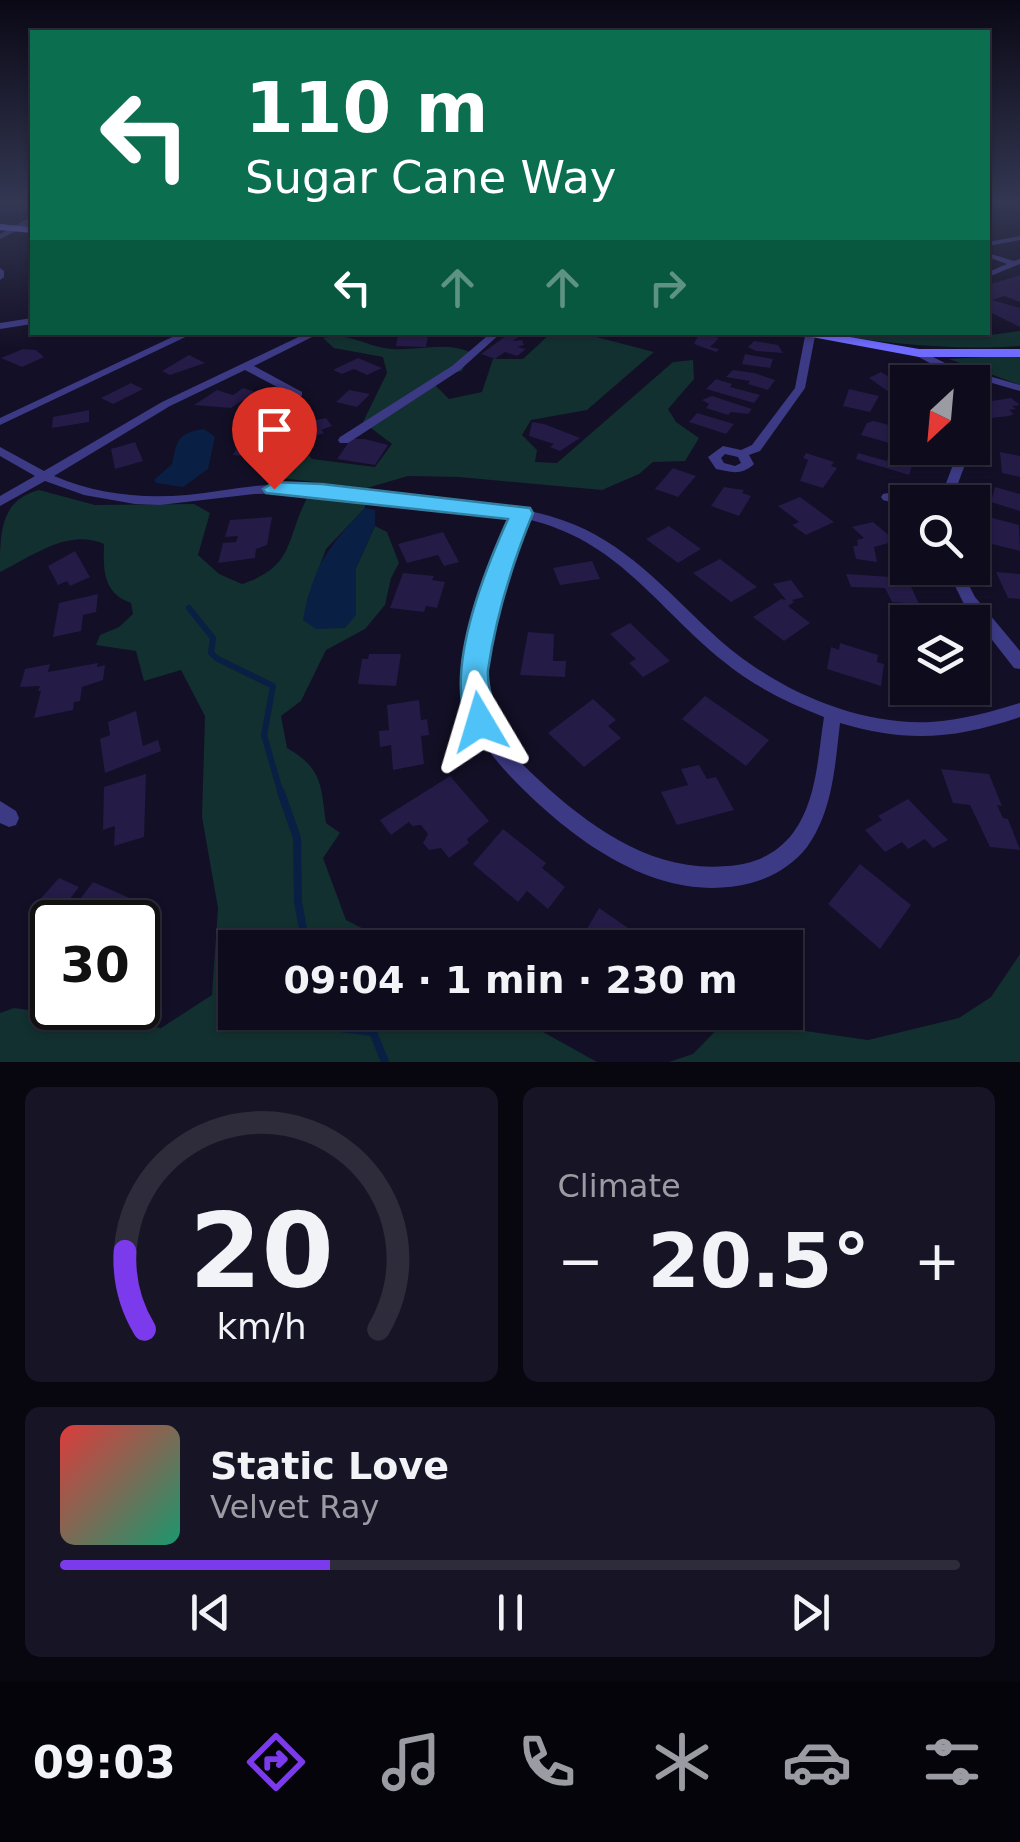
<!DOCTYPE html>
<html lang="en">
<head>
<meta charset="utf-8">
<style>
  body { margin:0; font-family:"DejaVu Sans",sans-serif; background:#171425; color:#f1f3f6; height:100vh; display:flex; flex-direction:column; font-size:38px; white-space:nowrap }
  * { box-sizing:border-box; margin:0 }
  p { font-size:32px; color:#9b9ba3 }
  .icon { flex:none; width:55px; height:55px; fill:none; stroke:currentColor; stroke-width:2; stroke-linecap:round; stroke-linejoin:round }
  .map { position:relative; height:1062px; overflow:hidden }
  .side { display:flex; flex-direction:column; gap:25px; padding:25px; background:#08060f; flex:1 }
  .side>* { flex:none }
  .banner { position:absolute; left:30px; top:30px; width:960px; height:305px; border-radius:0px; box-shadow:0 2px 8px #0004,0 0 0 2px #2e2b3b; background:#0b6e4f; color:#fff; overflow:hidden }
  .needle { width:65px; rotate:206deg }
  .fabs { position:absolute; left:890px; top:365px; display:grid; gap:20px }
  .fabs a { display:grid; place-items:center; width:100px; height:100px; border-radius:0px; background:#0e0b1c; box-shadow:0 2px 8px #0004,0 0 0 2px #2e2b3b; font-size:50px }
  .speed { position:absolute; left:30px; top:900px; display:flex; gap:20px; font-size:50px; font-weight:700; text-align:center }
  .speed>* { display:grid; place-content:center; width:130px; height:130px; border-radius:50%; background:#0e0b1c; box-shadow:0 2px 8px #0004,0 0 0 2px #2e2b3b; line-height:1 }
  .speed .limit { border:5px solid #111; border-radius:15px; background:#fff; color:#111 }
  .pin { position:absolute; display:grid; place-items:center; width:85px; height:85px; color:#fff; margin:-102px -42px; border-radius:50% 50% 50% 0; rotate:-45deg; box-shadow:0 0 10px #0007 }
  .pin .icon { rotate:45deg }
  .me { position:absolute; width:110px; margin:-55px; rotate:353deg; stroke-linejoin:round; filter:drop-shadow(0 0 8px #0008) }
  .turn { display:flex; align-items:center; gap:35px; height:210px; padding:0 50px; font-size:45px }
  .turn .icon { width:130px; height:130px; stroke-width:2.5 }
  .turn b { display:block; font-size:70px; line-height:85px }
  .lanes { display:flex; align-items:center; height:95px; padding:0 50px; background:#0003; justify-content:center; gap:50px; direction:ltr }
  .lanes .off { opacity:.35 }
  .big { font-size:75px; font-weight:800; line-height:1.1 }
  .side .widget { flex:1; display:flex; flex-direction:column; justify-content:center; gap:15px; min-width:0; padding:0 35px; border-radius:15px; background:#171425 }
  .side .dial { align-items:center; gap:0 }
  .dial svg { height:260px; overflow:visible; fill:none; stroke:#2e2b3b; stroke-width:7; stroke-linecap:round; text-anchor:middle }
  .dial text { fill:#f1f3f6; stroke:none }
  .song { display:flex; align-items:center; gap:30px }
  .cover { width:120px; height:120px; border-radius:15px; background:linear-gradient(135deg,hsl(0 70% 55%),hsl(160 70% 35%)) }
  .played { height:10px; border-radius:5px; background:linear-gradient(90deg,#7c3aed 30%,#2e2b3b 30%) }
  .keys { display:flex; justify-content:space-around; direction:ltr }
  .heat { display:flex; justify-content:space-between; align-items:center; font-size:55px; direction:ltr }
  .side .tiles { flex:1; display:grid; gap:25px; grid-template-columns:1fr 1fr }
  .widget:last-child { grid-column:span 2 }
  .trip { position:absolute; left:218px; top:930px; width:585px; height:100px; border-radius:0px; background:#0e0b1c; box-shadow:0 2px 8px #0004,0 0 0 2px #2e2b3b; font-weight:800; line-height:100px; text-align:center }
  .tab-bar { display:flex; height:160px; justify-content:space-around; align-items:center; background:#06040b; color:#9b9ba3 }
  .tab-bar .icon { width:70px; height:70px }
  .tab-bar .on { color:#7c3aed }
  .tab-bar b { font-size:45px; color:#f1f3f6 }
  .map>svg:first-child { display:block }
</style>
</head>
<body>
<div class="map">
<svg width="1020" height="1062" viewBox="0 0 1020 1062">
  <rect width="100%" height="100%" fill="#130f26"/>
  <path fill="#12302f" d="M1020,331V346C951,351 886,343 818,333L990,335Z
    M551,333H581L654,352L587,410L531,420L522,435L537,450L535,462L557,463L673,362L693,360L694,379L668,409L676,422L699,438L685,461L653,462L639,474L602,490L459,477L408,476L367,488L280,478V454L288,431L312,459L375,467L392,444L363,422L387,373L383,357L334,348L323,338C345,332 362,344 384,348C414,353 441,340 470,352L462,371L438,375L436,386L449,399L482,392L493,359H523Z
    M1020,355V385L949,359Z
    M39,490L95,505L194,504L210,513L198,555L219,574L242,584C296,566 285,539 308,496L365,502V508L326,549L307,600L356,615V568L375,526L387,532L399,563L391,578L385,605L365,629L326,650L301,701L281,716L287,748C322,768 321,785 326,823L340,833L323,858L346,920L381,938L438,933L473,939L474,947L235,948V1012L509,1013L597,1062H0V1013L14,1008L161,1028L212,995L218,908L202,817L205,716L181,670L144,681L136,651L96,645L100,635L119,627L133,614L131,603C103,594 103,569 104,544C68,528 33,556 0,572C0,533 0,500 39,490Z
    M1020,954V1062H669L693,1054L733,1013L785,1012V974L805,1031L868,1040L959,1018L991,997Z"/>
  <path fill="#0a1f44" d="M204,429L215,437L208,469L183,487L156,483L154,480L172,464C177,442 176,433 204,429Z
    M365,508L375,510V526L356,568V615L345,628L316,629L303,620C314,565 327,548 365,508Z"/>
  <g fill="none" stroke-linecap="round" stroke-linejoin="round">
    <path stroke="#0a1f44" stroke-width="6" d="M189,608L213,638L211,653L218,659L273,686L264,735L281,794"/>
    <path stroke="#0a1f44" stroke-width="8" d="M281,792L297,838L298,902L305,939L328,948
      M332,1012L340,1028L373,1032L385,1062"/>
  </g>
  <path fill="#241b47" d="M10,201H32V209L21,214L0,213V204Z
    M1020,275V302L1004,296L992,300L1020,308V327L988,311V285Z
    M510,333L520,336L513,341L522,340L524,345L517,347L526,349L517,356L505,352L495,359L481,354Z
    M704,334L719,338L710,347L719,349L716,352L694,344L698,336Z
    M398,336H428L426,347L396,346Z
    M754,341L778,345L783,353L756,351L748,347Z
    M23,349L36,350L44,357L22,367L1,358Z
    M745,354L773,359L770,368L742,364Z
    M189,355L205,363L170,375L162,371Z
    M358,358L382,368L367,375L354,369L342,374L333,370Z
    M733,370L754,373L775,380L768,390L748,384L750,381L726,377Z
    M881,372L907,387L904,388L907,390L889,392L869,378Z
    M716,379L732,384L730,387L760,395L754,403L706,389Z
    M131,383L143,389L113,404L101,398Z
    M243,388L255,392L231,408L194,405L217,390L233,395Z
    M849,389L879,396L870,412L843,406Z
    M349,390L370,394L357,407L336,402Z
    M712,396L752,409L748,414L731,412L728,415L706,408L709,404L702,400Z
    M1011,398L1020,405L1012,406L1016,409L1009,410L1014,414L1009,416L991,418L972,404Z
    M89,410V422L52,428L53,417Z
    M697,413L734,424L726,434L689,422Z
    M326,418L332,426L321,430L324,433L302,440L293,425Z
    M873,421L902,428L893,444L861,435L867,423Z
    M532,422L544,424L580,438L560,451L550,447L554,444L529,436Z
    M243,436H284L276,455L260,458L233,455Z
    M351,439H365L388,445L375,465L337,459Z
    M135,442L143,461L115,469L111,449Z
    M1000,452L1020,456V477L1002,473Z
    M806,453L834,462L831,466L837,468L823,488L800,481L808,460L803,458Z
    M858,453L887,461L889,454L914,460L909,475L856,459Z
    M673,468L696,476L678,497L655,489Z
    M724,487L744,490L742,493L751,496L739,516L711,506Z
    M995,487L1020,494V511L991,502Z
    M800,497L834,522L806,535L792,525L799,522L778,506Z
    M272,517L267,545L256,549L255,558L218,563L223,543L236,542L238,536L225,537L230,520Z
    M989,517L1019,525L1020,551L992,544Z
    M873,522L896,541L874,547L877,562L856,559L853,546H858L857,540L864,538L852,527Z
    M669,526L701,549L678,563L646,539Z
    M443,532L459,562L444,566L438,555L407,563L398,544Z
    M75,551L90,577L70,586L67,581L58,585L48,566Z
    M720,559L757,587L731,602L693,573Z
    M592,561L600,579L560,585L553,568Z
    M996,572L1020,574V599L1008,598Z
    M403,573L434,576L432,580L445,582L437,608L426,606L424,612L390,608Z
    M846,574L907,578L919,604L892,602L885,588L851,587Z
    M791,580L804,597L792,600L794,602L788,606L810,623L784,641L753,617L781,599L786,600L773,584Z
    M98,594L96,612L83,615L81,631L53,637L59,603Z
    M630,623L670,661L643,677L629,663L636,659L610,634Z
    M528,632L554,634L553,661H566L565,677L520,675Z
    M840,643L878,655L877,662L884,664L881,686L827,669L831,647L839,650Z
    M369,654H401L396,686L358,684L362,659H368Z
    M98,663L97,667L105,665L103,680L82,687L80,701L74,702L73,710L34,718L41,691H38L40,686L20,687L25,669L50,664L48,672Z
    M705,696L769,740L746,766L682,719Z
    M593,699L616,720L608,726L621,738L584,767L548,733Z
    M419,700L421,720L427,719L429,735L421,736L424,764L393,770L391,745L380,747L379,731L389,730L387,705Z
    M136,711L143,746L158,740L161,751L105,773L100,739L110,735L108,722Z
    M699,765L707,779L716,777L734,810L677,825L661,792L688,785L681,769Z
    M941,769L989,774L1002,806L997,805L1003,818L1008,819L1020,850L990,847L970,805L953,803Z
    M146,774L144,837L114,846L115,826L103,830L104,787Z
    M450,776L489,821L467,839L469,843L449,858L441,848L429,850L423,843L428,834L421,825L412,826L409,822L391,835L380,820Z
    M908,799L948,840L933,848L925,839L908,849L902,842L885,852L865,830L882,820L878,816Z
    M503,829L546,863L542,868L565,887L548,909L527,891L518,902L473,864Z
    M860,864L911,905L880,949L828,904Z
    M59,878L79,887L69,900L77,903L93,882L148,906L136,922H52V959L30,949L50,923L43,920L38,926L29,922L34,915L28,913Z
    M599,908L657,948H576Z"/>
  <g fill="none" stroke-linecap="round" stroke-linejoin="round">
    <path fill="#3d3a85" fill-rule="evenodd" d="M1014,201H1020V204L1015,202Z
      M29,218H32V223L0,239V234Z
      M1020,236V240L988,246V242Z
      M988,253L1014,261L1020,259V264L988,277V272L1007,264L988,257Z
      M0,268L4,271V277L0,280Z
      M32,318V324L0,329V323Z
      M183,332H196L0,425V418Z
      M309,332H322L254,366L302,392V396H294L245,370L170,406L54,476C97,494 140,499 187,495C215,492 242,486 270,485C323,483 376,493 428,499C473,504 519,505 562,520C624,541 666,590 712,633C768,686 853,726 931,722C962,720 991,712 1020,703V717C955,739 907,743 840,723C835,765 833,811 807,847C793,865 773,877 751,883C666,905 585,849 527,793C502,769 471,736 466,699C458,641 491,569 514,516L352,497L296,493L254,494L160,505L135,504L84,495L45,481L0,506V496L35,476L0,456V447L44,471L162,402ZM526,519C617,539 656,607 723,661C753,686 788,703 824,717C818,755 817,801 793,833C776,855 754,864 727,866C654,873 591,828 540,781C517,760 490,733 484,702C473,649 506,568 526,519Z
      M492,332H502L460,370L348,443H340L338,440L340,437L452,366Z
      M810,333L815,336L805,388L760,451L749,455L754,464C741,476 731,472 716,469L708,457L723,446L741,450L752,445L795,388L805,336ZM725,454L738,457L741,463L735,466L724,463L721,458Z
      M919,350L945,363L1020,385V391L937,367L915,355L914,353Z
      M955,448H967L966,462L951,502H939L954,462Z
      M888,493L913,500L914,502H908V507L883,500L881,497L883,494Z
      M946,568H960L975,597L1020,651V669L1014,668L964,604Z
      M0,801L16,811L19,818L16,825L9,827L0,823Z"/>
    <path fill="#6f6bff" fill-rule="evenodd" d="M0,224L32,227V233L0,230Z
      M785,332H821L919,349H1020V357H919Z"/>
  </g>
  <linearGradient id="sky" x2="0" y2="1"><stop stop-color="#0a0815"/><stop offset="0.58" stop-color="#333752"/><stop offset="1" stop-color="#333752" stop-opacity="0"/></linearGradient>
  <rect width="1020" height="349" fill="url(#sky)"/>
  <path fill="#4fc3f7" stroke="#337fa1" stroke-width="2.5" d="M274,482L322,484L530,508L533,513C512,564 496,616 488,670C486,690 500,712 490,730L480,734L470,730C442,674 484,572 508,519L266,493L263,489Z"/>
</svg>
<div class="fabs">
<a><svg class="needle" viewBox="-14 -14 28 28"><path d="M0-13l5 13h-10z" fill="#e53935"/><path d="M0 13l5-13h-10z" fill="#9b9ba3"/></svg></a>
<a><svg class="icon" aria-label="search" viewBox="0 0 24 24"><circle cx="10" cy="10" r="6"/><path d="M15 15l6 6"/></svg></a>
<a><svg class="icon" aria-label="layers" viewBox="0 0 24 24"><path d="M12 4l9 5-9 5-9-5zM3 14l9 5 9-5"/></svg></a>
</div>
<div class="speed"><div class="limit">30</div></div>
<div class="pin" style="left:274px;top:489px;background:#d93025"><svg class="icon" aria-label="arrive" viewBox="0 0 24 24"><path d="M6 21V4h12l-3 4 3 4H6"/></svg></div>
<svg class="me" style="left:480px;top:722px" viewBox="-20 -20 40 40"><path d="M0-17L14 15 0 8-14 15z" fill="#4fc3f7" stroke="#fff" stroke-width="4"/></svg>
<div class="trip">09:04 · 1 min · 230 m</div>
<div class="banner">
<div class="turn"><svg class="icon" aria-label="left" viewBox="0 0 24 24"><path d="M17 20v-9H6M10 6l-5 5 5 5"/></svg><div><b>110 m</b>Sugar Cane Way</div></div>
<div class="lanes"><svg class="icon" aria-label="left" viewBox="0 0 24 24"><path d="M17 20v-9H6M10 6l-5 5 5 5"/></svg><svg class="icon off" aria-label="ahead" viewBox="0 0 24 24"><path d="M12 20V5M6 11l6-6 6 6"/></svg><svg class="icon off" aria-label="ahead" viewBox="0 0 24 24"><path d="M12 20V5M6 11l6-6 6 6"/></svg><svg class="icon off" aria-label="right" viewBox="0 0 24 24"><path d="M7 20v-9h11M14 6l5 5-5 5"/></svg></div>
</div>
</div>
<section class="side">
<div class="tiles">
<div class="widget dial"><svg viewBox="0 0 100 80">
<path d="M14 69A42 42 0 1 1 86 69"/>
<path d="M14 69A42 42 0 0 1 8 45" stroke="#7c3aed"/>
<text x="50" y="56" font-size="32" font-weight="700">20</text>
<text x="50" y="72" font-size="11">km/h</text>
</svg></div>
<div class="widget"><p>Climate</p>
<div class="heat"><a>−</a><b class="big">20.5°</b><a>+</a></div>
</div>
<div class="widget">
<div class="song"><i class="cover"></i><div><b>Static Love</b><p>Velvet Ray</p></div></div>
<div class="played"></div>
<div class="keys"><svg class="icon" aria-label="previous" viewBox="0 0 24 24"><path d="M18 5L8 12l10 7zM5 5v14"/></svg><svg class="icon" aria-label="pause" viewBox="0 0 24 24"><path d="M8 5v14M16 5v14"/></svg><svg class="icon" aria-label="next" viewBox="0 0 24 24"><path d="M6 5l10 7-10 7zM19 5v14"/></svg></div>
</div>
</div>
</section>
<nav class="tab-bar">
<b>09:03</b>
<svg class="icon on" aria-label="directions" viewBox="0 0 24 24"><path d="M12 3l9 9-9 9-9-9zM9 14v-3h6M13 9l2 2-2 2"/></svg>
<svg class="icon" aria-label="music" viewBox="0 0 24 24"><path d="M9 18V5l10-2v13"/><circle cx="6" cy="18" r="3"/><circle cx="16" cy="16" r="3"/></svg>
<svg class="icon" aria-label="phone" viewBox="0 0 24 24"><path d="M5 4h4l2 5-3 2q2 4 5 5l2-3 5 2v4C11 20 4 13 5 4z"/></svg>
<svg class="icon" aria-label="climate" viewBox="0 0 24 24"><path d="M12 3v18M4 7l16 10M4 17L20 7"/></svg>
<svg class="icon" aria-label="car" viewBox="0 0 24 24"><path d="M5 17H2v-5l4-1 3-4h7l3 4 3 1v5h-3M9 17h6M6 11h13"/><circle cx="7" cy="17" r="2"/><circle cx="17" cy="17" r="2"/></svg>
<svg class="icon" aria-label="filters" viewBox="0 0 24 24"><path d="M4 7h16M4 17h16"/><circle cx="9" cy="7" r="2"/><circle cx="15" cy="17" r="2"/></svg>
</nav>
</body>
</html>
